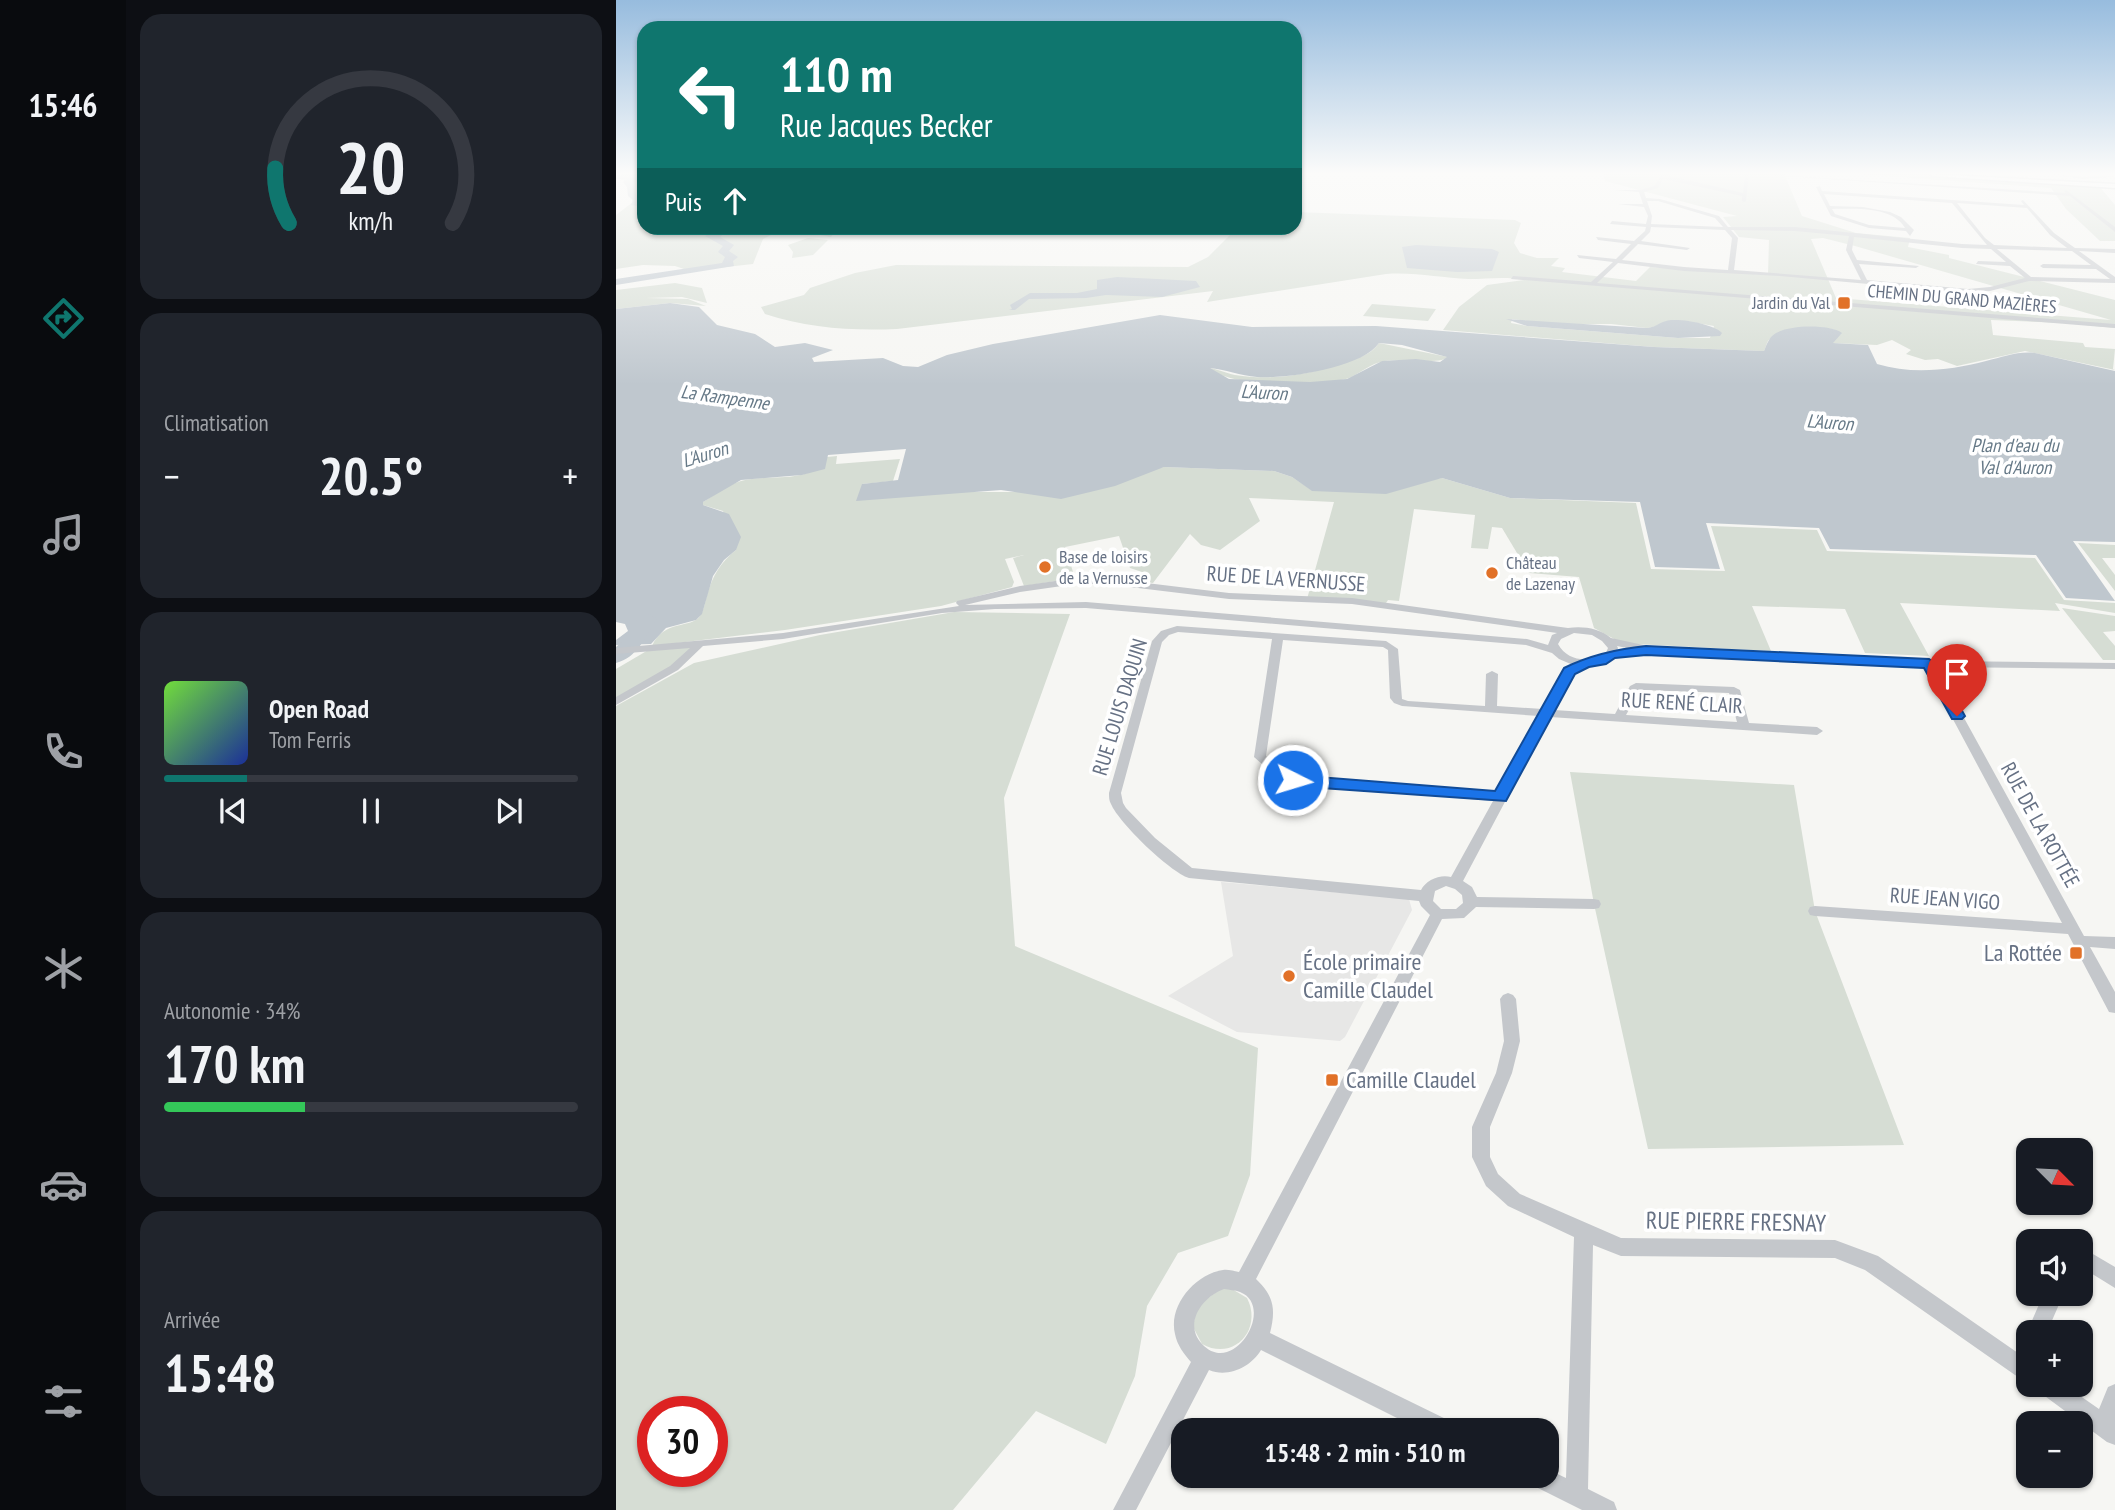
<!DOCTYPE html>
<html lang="fr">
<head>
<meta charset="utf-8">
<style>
  :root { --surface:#171b24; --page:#20242c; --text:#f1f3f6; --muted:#9ea1a6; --line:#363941; --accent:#0f766e }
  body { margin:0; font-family:"PT Sans Narrow",sans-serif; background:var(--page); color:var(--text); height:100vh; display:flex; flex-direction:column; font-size:26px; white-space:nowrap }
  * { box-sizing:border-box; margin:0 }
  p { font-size:23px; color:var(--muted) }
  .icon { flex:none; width:38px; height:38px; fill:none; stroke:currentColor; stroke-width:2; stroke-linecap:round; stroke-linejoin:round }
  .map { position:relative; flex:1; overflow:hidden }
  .panel { display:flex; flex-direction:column; gap:14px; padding:14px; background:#0d0f14; width:490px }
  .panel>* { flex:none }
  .top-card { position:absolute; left:21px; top:21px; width:665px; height:214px; border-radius:21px; box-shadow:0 2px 5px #0004; background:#0f766e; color:#fff; overflow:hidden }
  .needle { width:46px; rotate:114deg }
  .fabs { position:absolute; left:1400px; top:1138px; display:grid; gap:14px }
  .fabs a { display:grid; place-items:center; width:77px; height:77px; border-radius:14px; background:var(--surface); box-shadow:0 2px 5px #0004; font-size:35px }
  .speed { position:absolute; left:21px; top:1396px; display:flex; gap:14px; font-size:35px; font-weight:700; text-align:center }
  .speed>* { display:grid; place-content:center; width:91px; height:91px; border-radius:50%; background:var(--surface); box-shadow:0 2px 5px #0004; line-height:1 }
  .speed .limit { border:10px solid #d22; background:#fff; color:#111 }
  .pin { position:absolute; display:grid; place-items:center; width:60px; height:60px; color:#fff; margin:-72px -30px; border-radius:50% 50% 50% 0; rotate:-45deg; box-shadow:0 0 7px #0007 }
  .pin .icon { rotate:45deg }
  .me { position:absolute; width:77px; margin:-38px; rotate:95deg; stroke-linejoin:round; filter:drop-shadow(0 0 5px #0008) }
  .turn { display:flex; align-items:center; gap:24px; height:147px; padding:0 28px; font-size:32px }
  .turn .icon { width:91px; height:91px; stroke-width:2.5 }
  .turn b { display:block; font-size:49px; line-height:60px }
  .then { display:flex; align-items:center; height:66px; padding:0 28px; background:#0003; gap:14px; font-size:26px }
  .big { font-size:52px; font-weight:600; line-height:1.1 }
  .panel .card { flex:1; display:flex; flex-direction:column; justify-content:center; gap:10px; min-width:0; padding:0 24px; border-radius:21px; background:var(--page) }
  .panel .dial { align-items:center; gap:0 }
  .dial svg { height:182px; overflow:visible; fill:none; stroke:var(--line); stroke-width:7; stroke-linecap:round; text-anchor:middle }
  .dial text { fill:var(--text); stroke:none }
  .song { display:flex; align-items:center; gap:21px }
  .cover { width:84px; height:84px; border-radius:10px; background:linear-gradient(135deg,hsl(100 70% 55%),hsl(230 70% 35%)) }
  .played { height:7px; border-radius:4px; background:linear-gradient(90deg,var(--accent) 20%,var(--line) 20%) }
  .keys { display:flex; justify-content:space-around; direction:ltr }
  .heat { display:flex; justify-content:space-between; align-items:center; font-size:38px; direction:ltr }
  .charge { height:10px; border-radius:5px; background:linear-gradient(90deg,#34c759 34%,var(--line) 0) }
  .trip { position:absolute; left:555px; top:1418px; width:388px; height:70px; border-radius:21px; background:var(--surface); box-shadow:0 2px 5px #0004; font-weight:600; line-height:70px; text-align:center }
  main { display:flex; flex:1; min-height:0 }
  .tabs { display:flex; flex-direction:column; width:126px; justify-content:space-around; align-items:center; background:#090b0e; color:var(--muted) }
  .tabs .icon { width:49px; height:49px }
  .tabs .current { color:var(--accent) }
  .tabs b { font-size:32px; color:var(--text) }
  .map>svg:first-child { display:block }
</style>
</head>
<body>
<main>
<nav class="tabs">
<b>15:46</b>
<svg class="icon current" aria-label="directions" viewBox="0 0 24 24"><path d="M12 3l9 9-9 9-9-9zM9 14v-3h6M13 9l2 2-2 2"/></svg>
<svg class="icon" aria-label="music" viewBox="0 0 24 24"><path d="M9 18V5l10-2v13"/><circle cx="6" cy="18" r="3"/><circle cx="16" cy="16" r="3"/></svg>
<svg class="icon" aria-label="phone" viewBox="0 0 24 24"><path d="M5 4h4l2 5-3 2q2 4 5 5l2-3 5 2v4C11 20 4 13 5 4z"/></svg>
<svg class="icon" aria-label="climate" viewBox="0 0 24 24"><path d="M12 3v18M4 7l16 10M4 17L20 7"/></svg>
<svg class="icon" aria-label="car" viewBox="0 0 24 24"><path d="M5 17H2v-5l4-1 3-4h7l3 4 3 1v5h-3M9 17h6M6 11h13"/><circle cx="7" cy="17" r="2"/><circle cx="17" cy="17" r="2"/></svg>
<svg class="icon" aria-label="filters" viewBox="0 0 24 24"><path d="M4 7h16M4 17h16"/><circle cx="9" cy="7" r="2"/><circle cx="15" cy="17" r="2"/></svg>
</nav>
<section class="panel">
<div class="card dial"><svg viewBox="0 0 100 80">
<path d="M14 69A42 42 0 1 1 86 69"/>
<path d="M14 69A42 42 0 0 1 8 45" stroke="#0f766e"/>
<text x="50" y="56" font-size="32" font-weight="700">20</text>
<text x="50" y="72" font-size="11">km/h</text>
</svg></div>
<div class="card"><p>Climatisation</p>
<div class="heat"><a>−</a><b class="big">20.5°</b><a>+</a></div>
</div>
<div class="card">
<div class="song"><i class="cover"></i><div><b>Open Road</b><p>Tom Ferris</p></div></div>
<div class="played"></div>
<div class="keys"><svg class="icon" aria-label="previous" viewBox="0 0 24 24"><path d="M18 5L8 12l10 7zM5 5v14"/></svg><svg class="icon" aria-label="pause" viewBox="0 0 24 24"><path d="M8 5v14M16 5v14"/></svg><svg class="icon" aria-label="next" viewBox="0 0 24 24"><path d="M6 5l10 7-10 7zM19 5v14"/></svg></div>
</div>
<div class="card"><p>Autonomie · 34%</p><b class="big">170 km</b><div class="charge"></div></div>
<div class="card"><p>Arrivée</p><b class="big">15:48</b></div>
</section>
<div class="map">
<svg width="1499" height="1510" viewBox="0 0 1499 1510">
  <rect width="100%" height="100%" fill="#f6f6f3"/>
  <path fill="#e7e7e6" d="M605,882l188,17 3,11 -67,127 -5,4 -103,-9 -69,-36 65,-40z"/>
  <g fill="#d6ddd4" fill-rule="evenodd">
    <path d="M28,174v54l193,1 -6,8 -31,-6 -27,3 -10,5 -10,25 -63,7 -15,-5 -32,-1 -27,4v-54l17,-13 -9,-22 -8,-2v-3z"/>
    <path d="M987,174h184l-2,2 17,40 54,17 54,5 -2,9 41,8v3l166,42v28l-50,-5 -74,-3 2,15 90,8 2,4 30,2 -2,20 2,1 -90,-19 -68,15 -19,-7 -13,1 -19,-6 5,-4 -19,-10 -15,5 -44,-2 -2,-2 10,-7c-12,-12 -62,-8 -73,7 -2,3 -2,7 -4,10l-110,-4 -211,-17 16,-23 28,-22 37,-5c-19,-4 -36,-1 -55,-1 -28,-1 -54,-7 -83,-5l-179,28 6,-11 -316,38c-46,2 -89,-1 -132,-15l-4,-7 43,-12 6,-7 45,-15 41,-8 292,2 20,-10 29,-29h58v-16l220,8 6,3 -7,20 6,10 17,5h22l-8,8 14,2 -3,4 74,9 14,-14 118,8 1,-35 -30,-3 -16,-20 14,-1 -132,-35zM1207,238l32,8 256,74 -275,-22 -25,-59zM896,319l38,5h61l36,4 38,-7 29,5 -4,12h-32l-151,-12 -16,-3z"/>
    <path d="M1241,174h76l166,12 16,19v36h-15l-34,-32 -15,-21z"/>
    <path d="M192,238l20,2 -15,15 -21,3 1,-6 -5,-7z"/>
    <path d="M59,283l27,5 5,15 -25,-6 -36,1 42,1 18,7 -36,-3 -54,6v-19z"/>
    <path d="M756,304l64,5 -8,12 -65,-5z"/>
    <path d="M763,343l69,14c-9,8 -48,2 -63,4 -15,2 -26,14 -39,18 -30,7 -115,9 -137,-11 9,1 17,5 26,7 37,6 72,0 107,-12 15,-5 28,-7 37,-20z"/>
    <path d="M221,456l-1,8 64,-5 -7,22 -31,3 103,8h57l142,-25 110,4 18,6 21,14 129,-13 68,20 126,5 15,66 74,2 -14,-45 106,4 10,21 208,7 29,42 51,3v10l-60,-10 5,8 -160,-8 29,53 -64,-3 -20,-44 -93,-3 19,45 -136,-7 -19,-4 -22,-12 -15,-51 -50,-4 -27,-45 -10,-1 -4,22 -17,-1 4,-33 -61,-6 -15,92 -11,-1 -4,6 -77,-7 27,-97 -85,-4 11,23 -40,29 -19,-5 -11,-11 -37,49 -15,-2 4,-9 -12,-4 -11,-32 -54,11 10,31 -51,8 -11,-28 11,-3 -19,4 9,23 -2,5 -71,19 -156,24 -133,16c12,-27 39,-17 48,-30 4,-6 5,-14 7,-21 6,-20 13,-32 29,-45l-13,-39 -20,-6v-3c12,-7 24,-17 38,-21 26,-8 70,5 86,-24z"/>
    <path d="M1462,543l37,2v13h-13l13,17v16z"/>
    <path d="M1446,608l53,8v15l-12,1 12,14v14h-12z"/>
    <path d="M338,612l116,2 -66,184 11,148 243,102 -8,127 -22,61 -50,17 -31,53 -12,70 -29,68 -70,-33 -83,99h-337v-804l78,-43 126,-28zM37,1412h59v60h-59z"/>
    <path d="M83,645l-25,23 -58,34v-33l34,-20z"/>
    <path d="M954,772l224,13 21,126 89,234 -256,4 -54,-245z"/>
    <path d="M606,1288l10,1 15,9c16,31 -13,64 -45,46l-9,-17 4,-21z"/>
  </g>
  <g fill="#bfc7ce" fill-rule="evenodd">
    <path d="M800,245l76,4 7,3 -7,19 -35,1 -50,-4 -5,-21z"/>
    <path d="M501,277l79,4 4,6 -38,10 -56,-2 -20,3 -57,1 -14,11h-6l3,-1 -2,-4 20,-12h47l20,-4v-9z"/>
    <path d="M54,303l29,4 18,18 38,9 20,13 30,-4 28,7 -21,8 2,4 69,-4 20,8 15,1 29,-12 46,-11 167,-29 92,12 124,-1 278,21 110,4c3,-7 5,-14 12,-18 14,-8 53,-9 66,0l-9,10 35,2 9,19c36,11 74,6 109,-3 17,-4 32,-10 49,-8l80,18v171l-42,-1 42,60 -49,-3 -30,-43 -206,-6 -11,-21 -113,-5 14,46 -65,-2 -15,-65 -130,-4 -68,-20 -56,16 -74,-3 -20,-14 -18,-6 -110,-4 -49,19 -54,13 -60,-9 -145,11 6,-17 36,-4 8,-31 -78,6 -3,14 -23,6 -61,5 -38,22v3l26,9 12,23 -5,13 -12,10 -11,16 -11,38 -6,6 -30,8 -15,16 -35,1v-5l12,-9 -3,-7 -9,-2v-313zM763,343l23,2 45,12 -7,5 -24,-3 -34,2 -35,18 -37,3 -81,-3 -19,-11c14,1 31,8 47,9 29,2 105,-9 122,-34z"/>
    <path d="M890,319l141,9c8,-1 9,-3 16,-6 10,-6 52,2 59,11l-2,3 -42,2 -151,-12z"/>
  </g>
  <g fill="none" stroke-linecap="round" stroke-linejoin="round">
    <g fill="#bfc7ce" fill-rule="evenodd">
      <path d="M28,174v4l-11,5 3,12 7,4 1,8 -13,-2 2,-5 -5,-4 -1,-9 -4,-5 4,-3h-11v-4z"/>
      <path d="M105,228h10l-11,9 14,8 -5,6 9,6 -5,4 1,5 -118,19v-6l106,-16 3,-6 -7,-5 5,-6 -18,-10z"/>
      <path d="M31,613l10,6c-11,17 -20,39 -41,44v-16l7,-6 17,-26z"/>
    </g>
    <defs>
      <path id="major" d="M1314,174l185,10v4l-182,-12z"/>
    </defs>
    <use href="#major" stroke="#b7babf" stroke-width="3"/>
    <g fill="#c4c7cb" fill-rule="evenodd">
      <path d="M1046,174l81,19 2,-19h4l-3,27 -2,1 -2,-1v-5l-79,-17 -5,9 -14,4 2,6 14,1 59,17 9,11h67l167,17 25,1 -35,-42 -128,-9 6,12 33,1 27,5 11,5 13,13 -4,6 -4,-5 -37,-3 -38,-12 -15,-29 4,-1 2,5 202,14 -3,-4 2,-1 31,33 21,15 40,1v4l-36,-2 36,26v6l-86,-2 -39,10 -22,2 -188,-17 -96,-5 -66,-8 -21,20 518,41v4l-604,-49 2,-3 78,6 22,-20 -34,-4 -2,-3 39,4 15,-15 -33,-4 -2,-3 38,4 11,-10 1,-4 -36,-3 2,-3 34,3 2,-8 -4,-9 -26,-3h25l-4,-12 -25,-2h27l13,-4zM1031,201h11l57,17 8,9 -72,-3 1,-8zM1341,203l70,5 23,27 17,13 -73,-3 -9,-7zM1216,209c23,0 60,-3 73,19l-36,-3 -34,-11zM1035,227l74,3 7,8 -4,32 -44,-3 -62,-7 16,-16 49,6 3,-2 -49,-7 9,-9zM1115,230l64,1 54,5 -3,14 15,30 -127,-10 4,-32zM1238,237l108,11 29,1 15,13 -28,-1 -2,3 34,2 15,12 -35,9 -22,2 -101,-9 -8,-16 57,4 3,-2 -62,-6 -5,-10zM1381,249l75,2 19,14 -48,-1 -3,2 3,2 53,1 14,10 -79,-2z"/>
      <path d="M1142,174l308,19 -2,-2 2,-1 49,37v5l-45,-36z"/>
      <path d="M1435,174l32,3 26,-1 2,1 -28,2z"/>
      <path d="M460,578h29l124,15 123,5 216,30c15,-2 31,0 43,10l51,11 281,12 172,2v6l-179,-2 148,269 31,1v12l-25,-2 25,45v21l-6,-1 -41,-78 -253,-18 -5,-1 -2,-4 2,-4 5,-1 247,17 -137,-256 -263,-12 -45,-9 1,2 -3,9c-9,6 -17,7 -27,9 -19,6 -26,28 -34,44l61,4 15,-28 6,-3 98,4 6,3 9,33 68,4 6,4 -6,4 -267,-18 -87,164 9,6 5,10 117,2 5,1 2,4 -2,4 -5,1 -118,-2 -12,11 -22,1 -186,360c18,17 20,30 14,54l182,89 3,8h-34l-160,-80c-10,17 -33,28 -52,20l-73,140h-23l78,-148c-7,-8 -14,-17 -16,-28 -7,-28 20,-60 48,-64 4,-1 11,1 16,2l191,-357 -9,-9 -2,-5 -230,-23c-19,-6 -70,-55 -78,-74 -2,-3 -2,-7 -2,-11l43,-152 9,-10 16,-5 209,15 12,8 4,50 6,2 77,5 1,-32 6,-3 6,3 -1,32 46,3 20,-38 10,-6 -14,-6 -7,-6 -26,-8 -440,-37 -91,1 -53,4 -159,26 -80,7 -25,24 -62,35v-8l54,-31 20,-18 -74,6v-6l167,-15 176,-27 -3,-3 1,-2 63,-15zM460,584h29l124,15 123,5 205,29 -5,2 -4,10 -21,-6 -441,-37 -121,3 55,-13zM562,632l94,7 -18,118 26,23 13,4 200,17 -42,76c-11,-3 -25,3 -30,13l-229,-22 -37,-30 -29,-30 -3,-5 -2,-10 41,-151 7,-7zM958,633l18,2 10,6 6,7 -2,5c-16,10 -38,9 -48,-9l3,-5zM667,640l100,7 5,3 2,48 4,5 8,3 137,10 -42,76 -203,-16 -6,-2 -22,-18zM1024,690l89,3 8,29 -111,-7zM830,886l9,3 7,6 1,8 -7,6h-15l-8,-8 2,-10zM608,1289c5,1 11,1 16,3 36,14 -6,86 -38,52 -19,-20 0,-47 22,-55z"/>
      <path d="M892,993l5,2 3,4 4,42 -8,32 -22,54v30l8,17 22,20 101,44 214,2 43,16 140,97 3,-7 7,-3v39l-13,-7 -150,-105 -30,-12 -214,-2 -28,-11 -5,244 26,13 3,8h-35l-54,-27 -3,-8h22v-6l19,9 8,-241 -66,-31 -22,-20 -14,-29v-30l24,-54 8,-32 -4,-42 3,-4z"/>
      <path d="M1465,1247l34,20v21l-34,-21z"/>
      <path d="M1428,1293h20l-17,39h-19v3l-1,-3z"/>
      <path d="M1419,1384h28l36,25 9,-22 7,-3v61l-8,-3 -69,-51z"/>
    </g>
    <use href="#major" fill="#fff" fill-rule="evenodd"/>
  </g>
  <linearGradient id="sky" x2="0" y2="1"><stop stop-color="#97bcde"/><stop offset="0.45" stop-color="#fbfbfa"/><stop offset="1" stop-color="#fbfbfa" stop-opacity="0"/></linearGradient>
  <rect width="1499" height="385" fill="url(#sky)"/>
  <path fill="#1a73e8" stroke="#114b97" stroke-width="2" d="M1030,646l283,13 7,5 29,52 -3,3h-10l-28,-51 -278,-13 -31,3 -9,6 -17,3 -14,7 -69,127 -213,-15 -8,-6 8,-5 202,16 69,-123c26,-13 53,-19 82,-22z"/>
  <g fill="#e17128" stroke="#fff" stroke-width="2.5">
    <rect x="1221" y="296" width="14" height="14" rx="3.5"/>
    <circle cx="429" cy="567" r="7"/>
    <circle cx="876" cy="573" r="7"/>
    <rect x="1453" y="946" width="14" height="14" rx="3.5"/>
    <circle cx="673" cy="976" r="7"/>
    <rect x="709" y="1073" width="14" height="14" rx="3.5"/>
  </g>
  <g text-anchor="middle" stroke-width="7" stroke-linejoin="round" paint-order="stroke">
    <g font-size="18" fill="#667184" stroke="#fff">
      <text transform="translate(1346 299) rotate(5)" y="6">CHEMIN DU GRAND MAZIÈRES</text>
    </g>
    <g font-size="18" fill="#667184" stroke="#fff" text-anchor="start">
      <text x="1214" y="309" text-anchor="end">Jardin du Val</text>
      <text x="443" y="563">Base de loisirs<tspan x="443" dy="21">de la Vernusse</tspan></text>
      <text x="890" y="569">Château<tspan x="890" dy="21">de Lazenay</tspan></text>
    </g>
    <g font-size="19" font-style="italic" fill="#667987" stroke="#fff">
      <text transform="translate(648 392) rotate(3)" y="7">L'Auron</text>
      <text transform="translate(109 397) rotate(8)" y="7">La Rampenne</text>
      <text transform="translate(1214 422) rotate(4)" y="7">L'Auron</text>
      <text x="1399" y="452">Plan d'eau du<tspan x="1399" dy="22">Val d'Auron</tspan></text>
      <text transform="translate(89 454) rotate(-17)" y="7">L'Auron</text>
    </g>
    <g font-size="21" fill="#667184" stroke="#fff">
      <text transform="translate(670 579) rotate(4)" y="7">RUE DE LA VERNUSSE</text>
      <text transform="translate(1066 703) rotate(3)" y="7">RUE RENÉ CLAIR</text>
      <text transform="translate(504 707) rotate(-73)" y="7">RUE LOUIS DAQUIN</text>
      <text transform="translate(1424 825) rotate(61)" y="7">RUE DE LA ROTTÉE</text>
      <text transform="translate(1329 899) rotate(4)" y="7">RUE JEAN VIGO</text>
    </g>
    <g font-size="24" fill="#667184" stroke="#fff" text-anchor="start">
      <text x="1446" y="961" text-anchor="end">La Rottée</text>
      <text x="687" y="970">École primaire<tspan x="687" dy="28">Camille Claudel</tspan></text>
      <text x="730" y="1088">Camille Claudel</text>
    </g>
    <g font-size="24" fill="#667184" stroke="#fff">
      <text transform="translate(1120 1222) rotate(1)" y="8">RUE PIERRE FRESNAY</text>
    </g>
  </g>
</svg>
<div class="fabs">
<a><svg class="needle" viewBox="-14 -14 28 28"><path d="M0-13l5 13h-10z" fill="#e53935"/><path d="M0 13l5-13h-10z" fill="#9ea1a6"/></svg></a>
<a><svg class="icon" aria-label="sound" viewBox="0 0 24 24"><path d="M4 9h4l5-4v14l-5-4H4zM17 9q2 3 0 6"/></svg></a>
<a>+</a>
<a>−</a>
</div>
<div class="speed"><div class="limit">30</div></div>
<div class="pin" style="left:1341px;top:716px;background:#d93025"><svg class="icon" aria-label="arrive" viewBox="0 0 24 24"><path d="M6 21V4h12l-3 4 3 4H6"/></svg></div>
<svg class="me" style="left:677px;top:780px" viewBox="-20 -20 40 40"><circle r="17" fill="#1a73e8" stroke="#fff" stroke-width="3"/><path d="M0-11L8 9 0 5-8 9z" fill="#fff"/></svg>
<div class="trip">15:48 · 2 min · 510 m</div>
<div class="top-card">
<div class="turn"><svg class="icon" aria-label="left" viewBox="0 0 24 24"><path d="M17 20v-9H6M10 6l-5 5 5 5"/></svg><div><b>110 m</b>Rue Jacques Becker</div></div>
<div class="then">Puis<svg class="icon" aria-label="ahead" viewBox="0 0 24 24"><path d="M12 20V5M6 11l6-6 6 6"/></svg></div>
</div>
</div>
</main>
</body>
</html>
